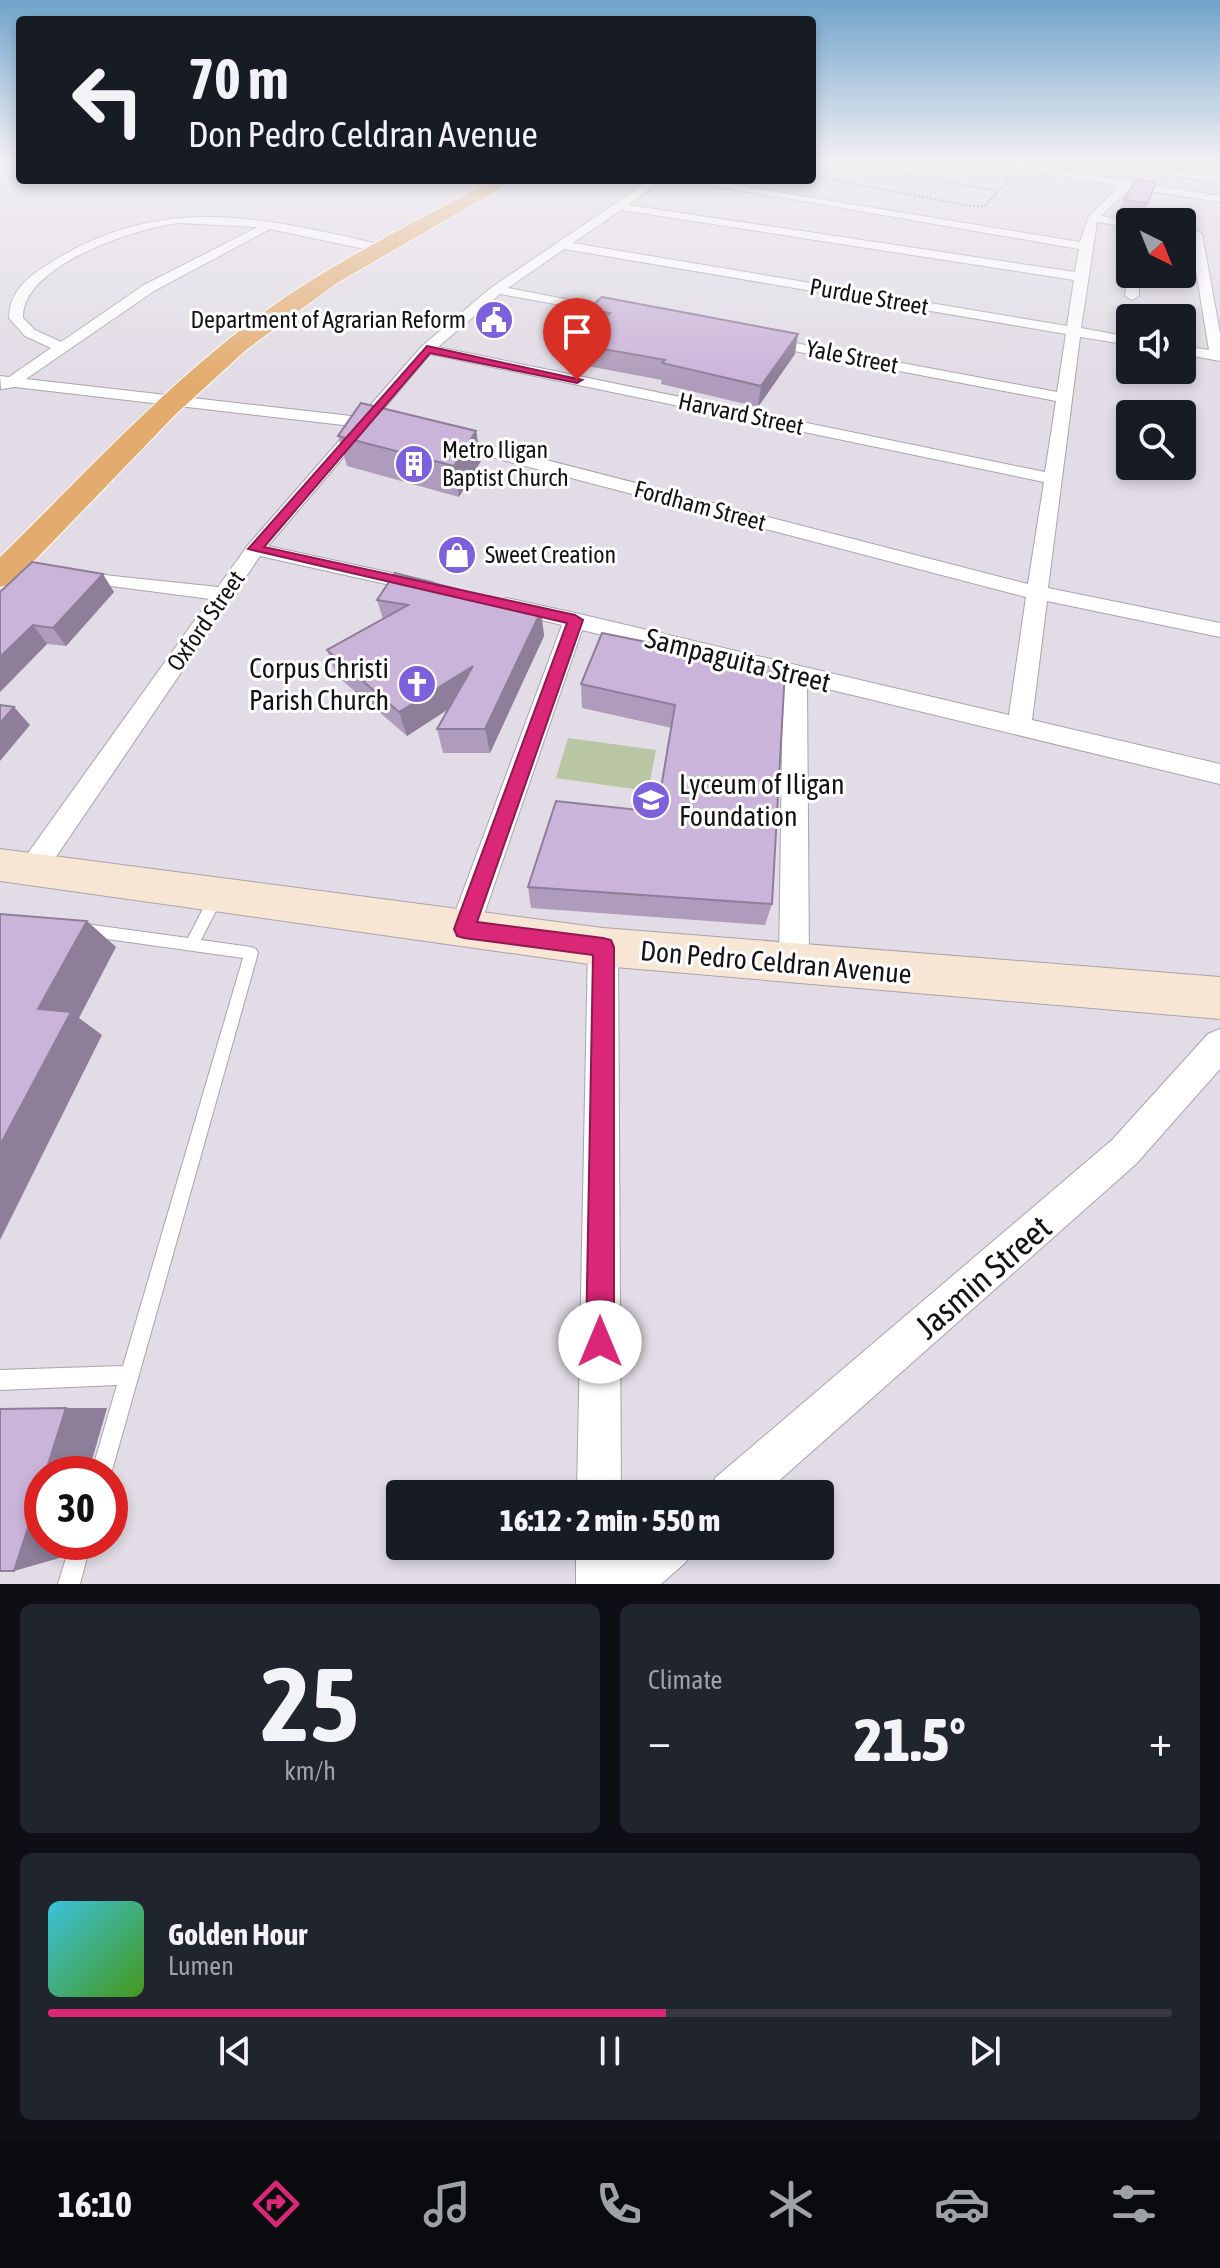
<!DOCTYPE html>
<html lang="en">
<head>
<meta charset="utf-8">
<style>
  :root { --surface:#171b24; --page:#20242c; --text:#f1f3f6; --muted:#9ea1a6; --line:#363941; --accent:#db2777 }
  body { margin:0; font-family:"Asap Condensed",sans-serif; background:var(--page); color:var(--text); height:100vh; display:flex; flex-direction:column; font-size:30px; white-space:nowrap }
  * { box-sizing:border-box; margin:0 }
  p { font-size:26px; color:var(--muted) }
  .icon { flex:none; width:44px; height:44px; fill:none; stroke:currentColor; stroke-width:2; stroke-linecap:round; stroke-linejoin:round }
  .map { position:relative; height:1584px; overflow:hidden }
  .sheet { display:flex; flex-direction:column; gap:20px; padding:20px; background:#0d0f14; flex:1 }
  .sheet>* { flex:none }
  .banner { position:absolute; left:16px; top:16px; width:800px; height:168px; border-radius:8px; box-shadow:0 4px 12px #0003; background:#171b24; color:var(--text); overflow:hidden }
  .needle { width:52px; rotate:137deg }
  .fabs { position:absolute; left:1116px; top:208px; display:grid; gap:16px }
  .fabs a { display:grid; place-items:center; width:80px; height:80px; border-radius:8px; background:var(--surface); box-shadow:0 4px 12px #0003; font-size:40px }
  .speed { position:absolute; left:24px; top:1456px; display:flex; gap:16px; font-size:40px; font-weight:700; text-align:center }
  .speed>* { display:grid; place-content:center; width:104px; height:104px; border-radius:50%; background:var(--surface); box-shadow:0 4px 12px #0003; line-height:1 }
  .speed .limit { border:12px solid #d22; background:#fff; color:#111 }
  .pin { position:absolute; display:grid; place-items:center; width:68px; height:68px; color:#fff; margin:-82px -34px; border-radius:50% 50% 50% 0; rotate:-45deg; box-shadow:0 0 8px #0007 }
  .pin .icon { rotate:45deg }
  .me { position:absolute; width:88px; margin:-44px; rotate:0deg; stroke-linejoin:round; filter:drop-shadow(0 0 6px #0008) }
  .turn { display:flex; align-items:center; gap:28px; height:168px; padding:0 40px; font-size:36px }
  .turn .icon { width:104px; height:104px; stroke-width:2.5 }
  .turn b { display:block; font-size:56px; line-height:68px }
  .big { font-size:60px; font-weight:800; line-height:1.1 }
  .sheet .card { flex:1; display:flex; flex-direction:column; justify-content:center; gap:12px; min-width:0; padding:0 28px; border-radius:12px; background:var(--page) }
  .sheet .dial { align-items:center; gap:0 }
  .dial b { font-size:104px; line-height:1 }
  .song { display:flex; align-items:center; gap:24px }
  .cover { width:96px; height:96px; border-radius:12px; background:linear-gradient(135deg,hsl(190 70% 55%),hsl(100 70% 35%)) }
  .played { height:8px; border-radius:4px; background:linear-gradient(90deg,var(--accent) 55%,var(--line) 55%) }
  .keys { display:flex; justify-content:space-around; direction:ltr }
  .heat { display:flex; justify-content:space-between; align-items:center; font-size:44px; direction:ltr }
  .sheet .tiles { flex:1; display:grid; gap:20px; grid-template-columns:1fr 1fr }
  .card:last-child { grid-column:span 2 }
  .trip { position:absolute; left:386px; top:1480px; width:448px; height:80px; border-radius:8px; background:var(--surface); box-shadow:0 4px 12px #0003; font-weight:800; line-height:80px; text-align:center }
  .menu { display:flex; height:128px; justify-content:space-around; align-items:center; background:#090b0e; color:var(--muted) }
  .menu .icon { width:56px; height:56px }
  .menu .on { color:var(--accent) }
  .menu b { font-size:36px; color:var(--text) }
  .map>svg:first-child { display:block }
</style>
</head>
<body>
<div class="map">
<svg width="1220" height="1584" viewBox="0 0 1220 1584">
  <rect width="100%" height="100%" fill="#e1dce5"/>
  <path fill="#b9c5a3" d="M568,738l88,12 -8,41 -92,-13z"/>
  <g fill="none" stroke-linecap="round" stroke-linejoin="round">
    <defs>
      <g id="lane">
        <path d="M1086,158h5l-15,19h-4z"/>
        <path d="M216,891l5,2 2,4 -22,43 50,7 5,2 2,4 -147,521 -1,3v-3h-19l26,-89 -117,5v-20l123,-4 120,-408 -157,-22 -5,-2 -2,-4 2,-4 5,-2 102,14 23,-45z"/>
        <path d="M71,1542h20l-11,42h-22z"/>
      </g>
      <g id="street">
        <path d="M961,158h26l233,38v6l-90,-14 -29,28 33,6h-4v5l-33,-5 -16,106 49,9v8l-50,-8 -32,251 172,35v14l-173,-36 -15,119 188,44v20l-413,-100 2,279 -4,10 -11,4 -11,-4 -4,-10 4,-284 -201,-49 -103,299 -5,9 -10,4 -10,-4 -5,-9 113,-304 -62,-15 -4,-5 4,-5 7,-2 68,15 434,102 17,-118 -585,-153v-8h12l575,148 16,-102 -614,-128 -55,65 16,3v8l-23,-2 -100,118 165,36 3,5 -3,5 -7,1 -166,-37 -217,320 -10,4 -10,-4 -4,-8 4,-8 187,-261 -137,-18 -7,-2 -3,-4 3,-4 152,16 30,-42 104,-119 -337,-39 -14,2 -1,-13 9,1 42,-29 -26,-12 -16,-18c0,-27 20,-42 41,-55 114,-72 215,-45 337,-17l2,3 -6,4 -113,-24 -116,62 -128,88 334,38 62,-71 70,-59 158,-107h12l-34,25 447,67 4,-23 -398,-69h24l375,62 9,-26 31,-30zM621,210l453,70 -7,46 -494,-83zM179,223l79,4 -114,58 -83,57 -26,-12 -12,-12c-2,-52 112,-90 156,-95zM564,249l502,85 -9,58 -294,-55 -7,4 7,4 293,56 -11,71 -607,-125 62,-53 127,23 2,-3 -7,-4 -114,-22z"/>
        <path d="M1164,169l56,7v6l-60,-8z"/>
        <path d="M1196,231l6,3 18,99v28l-38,-7v-8l27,4 -19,-116z"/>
        <path d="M1128,271l10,3 1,22 -7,4 -7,-4z"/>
        <path d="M603,933l11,4 4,10 3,547h-44l11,-547 4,-10z"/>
        <path d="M1220,1029v40l-84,95 -372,330h-55l6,-16 397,-338 96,-106z"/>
        <path d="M576,1546h46v11l13,-11h58l-7,16 -25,22h-85z"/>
      </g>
      <path id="secondary" d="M0,849l603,79 617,49v42l-617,-53 -603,-85z"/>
      <path id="highway" d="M493,180h22l-178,103 -91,67 -70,64 -164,170 -12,3v-30c87,-85 169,-176 267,-247 71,-51 150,-89 226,-130z"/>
    </defs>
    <use href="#lane" stroke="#a9a4ac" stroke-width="2"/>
    <use href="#street" stroke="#a9a4ac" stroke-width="2"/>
    <use href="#secondary" stroke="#a9a4ac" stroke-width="2"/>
    <use href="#highway" stroke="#fff" stroke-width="2"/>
    <g stroke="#858288" stroke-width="2" stroke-dasharray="2 2" stroke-linecap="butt">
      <path d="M887,158l67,9"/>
      <path d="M817,160l183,31"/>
      <path d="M818,162l19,18"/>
      <path d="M812,176l165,31 9,-2 23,-25 -2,-3"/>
    </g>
    <use href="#lane" fill="#fff" fill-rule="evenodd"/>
    <use href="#street" fill="#fff" fill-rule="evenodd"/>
    <use href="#secondary" fill="#f7e6d4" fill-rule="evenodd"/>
    <use href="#highway" fill="#e3ac6e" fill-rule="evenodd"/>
  </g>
  <g fill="#af9bbb">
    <path d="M1156,182l-13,34 -25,-4 6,-12z"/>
    <path d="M588,309l207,45 -37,53 -97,-23 1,-4 -86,-16 -1,-20 17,-15 -4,-1z"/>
    <path d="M476,431l5,30 -22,36 -112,-31 -9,-30z"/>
    <path d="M0,592h114l-48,54 -19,-2 -47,48z"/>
    <path d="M377,600l164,11 3,25 -54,117h-47l-6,-24 11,-20 -41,27 -71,-61 -9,-25 56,-31z"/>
    <path d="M785,670l-13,234 -7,21 -234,-17 -3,-21 129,-75 15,-84 -90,-20 -1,-24z"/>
  </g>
  <g fill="#8e7e99">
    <path d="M798,334l-3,20 -37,53 3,-21z"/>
    <path d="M476,431l5,30 -22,36 -5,-31z"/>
    <path d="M103,574l11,18 -48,54 -13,-18z"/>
    <path d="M541,611l3,25 -54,117 -5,-24z"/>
    <path d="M33,625l14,19 -47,48v-35z"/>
    <path d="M473,666l5,24 -71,46 -8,-24z"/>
    <path d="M14,707l16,18 -30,36v-38z"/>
    <path d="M87,921l29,26 -37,71 23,17 -102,205v-95l38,-136z"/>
    <path d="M66,1408h41l-19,66h-43z"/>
    <path d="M42,1484v58h26l-5,15 -49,14z"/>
  </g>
  <g fill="#cbb4da" stroke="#8e7e99" stroke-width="2">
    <path d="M1136,180l20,2 -8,21 -24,-3z"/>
    <path d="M602,297l196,37 -37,52 -99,-23 3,-3 -90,-16 35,-31 -22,-4z"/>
    <path d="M361,403l115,28 -22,35 -116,-30z"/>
    <path d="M32,562l71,12 -50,54 -20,-3 -33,32v-65z"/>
    <path d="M395,573l146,38 -56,118h-48l36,-63 -74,46 -72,-62 81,-45 -31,-5z"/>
    <path d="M602,633l183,37 -13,234 -244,-17 28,-86 101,11 18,-107 -94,-21z"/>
    <path d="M0,705l14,2 -14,16z"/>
    <path d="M0,914l87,7 -49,88 33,3 -71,133z"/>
    <path d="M66,1408l-21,66h-3v10l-28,87h-14v-162z"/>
  </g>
  <linearGradient id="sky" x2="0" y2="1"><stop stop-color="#70a4cb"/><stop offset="0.42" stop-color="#f2eff3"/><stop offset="1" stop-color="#f2eff3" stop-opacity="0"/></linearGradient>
  <rect width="1220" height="380" fill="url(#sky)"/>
  <path fill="#db2777" stroke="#8e194d" stroke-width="2" d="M427,346l155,34 -5,3 -147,-30 -166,194 311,68 8,5 -106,302 126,16 8,2 3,7v395l-4,10 -10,4 -10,-4 -4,-10 7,-387 -129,-17 -7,-2 -3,-7 113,-306 -319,-74z"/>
  <defs>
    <symbol id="civic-disc" viewBox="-11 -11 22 22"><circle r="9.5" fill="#7d60db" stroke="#fff"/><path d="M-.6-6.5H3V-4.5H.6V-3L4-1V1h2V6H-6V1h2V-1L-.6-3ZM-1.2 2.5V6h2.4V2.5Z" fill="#fff"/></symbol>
    <symbol id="building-disc" viewBox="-11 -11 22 22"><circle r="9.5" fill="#7d60db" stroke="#fff"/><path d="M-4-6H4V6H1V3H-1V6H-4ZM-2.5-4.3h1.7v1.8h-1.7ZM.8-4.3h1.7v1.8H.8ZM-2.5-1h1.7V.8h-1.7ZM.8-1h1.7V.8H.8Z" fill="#fff"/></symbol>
    <symbol id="shop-disc" viewBox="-11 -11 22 22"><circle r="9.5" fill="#7d60db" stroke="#fff"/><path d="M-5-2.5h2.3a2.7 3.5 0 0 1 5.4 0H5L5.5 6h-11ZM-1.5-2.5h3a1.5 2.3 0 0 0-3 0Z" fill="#fff"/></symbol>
    <symbol id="church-disc" viewBox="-11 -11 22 22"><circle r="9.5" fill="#7d60db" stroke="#fff"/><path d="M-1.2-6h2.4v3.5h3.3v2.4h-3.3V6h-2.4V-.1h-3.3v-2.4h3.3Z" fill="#fff"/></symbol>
    <symbol id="university-disc" viewBox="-11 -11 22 22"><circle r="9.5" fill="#7d60db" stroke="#fff"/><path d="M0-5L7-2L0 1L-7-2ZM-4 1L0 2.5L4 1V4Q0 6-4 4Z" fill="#fff"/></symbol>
  </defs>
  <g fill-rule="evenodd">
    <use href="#civic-disc" x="472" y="298" width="44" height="44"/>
    <use href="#building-disc" x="392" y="442" width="44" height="44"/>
    <use href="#shop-disc" x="435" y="533" width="44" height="44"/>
    <use href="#church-disc" x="395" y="662" width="44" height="44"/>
    <use href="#university-disc" x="629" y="778" width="44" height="44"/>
  </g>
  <g text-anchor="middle" stroke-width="6" stroke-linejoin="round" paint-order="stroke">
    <g font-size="24" fill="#141215" stroke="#fff">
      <text transform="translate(869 297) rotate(10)" y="8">Purdue Street</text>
      <text transform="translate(852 357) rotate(11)" y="8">Yale Street</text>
      <text transform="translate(741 414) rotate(12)" y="8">Harvard Street</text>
      <text transform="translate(700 506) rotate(15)" y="8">Fordham Street</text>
      <text transform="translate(206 621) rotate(-55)" y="8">Oxford Street</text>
    </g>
    <g font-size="24" fill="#141215" stroke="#fff" text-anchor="start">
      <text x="466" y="328" text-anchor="end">Department of Agrarian Reform</text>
      <text x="442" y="458">Metro Iligan<tspan x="442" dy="28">Baptist Church</tspan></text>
      <text x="485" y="563">Sweet Creation</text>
    </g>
    <g font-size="28" fill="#141215" stroke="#fff">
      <text transform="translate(738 660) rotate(14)" y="10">Sampaguita Street</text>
      <text transform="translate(776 962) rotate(5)" y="10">Don Pedro Celdran Avenue</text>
    </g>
    <g font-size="28" fill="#141215" stroke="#fff" text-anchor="end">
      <text x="389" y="678">Corpus Christi<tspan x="389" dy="32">Parish Church</tspan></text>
      <text x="679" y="794" text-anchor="start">Lyceum of Iligan<tspan x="679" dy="32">Foundation</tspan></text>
    </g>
    <g font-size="34" fill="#141215" stroke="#fff">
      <text transform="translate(983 1277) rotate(-41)" y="12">Jasmin Street</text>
    </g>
  </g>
</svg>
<div class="fabs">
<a><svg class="needle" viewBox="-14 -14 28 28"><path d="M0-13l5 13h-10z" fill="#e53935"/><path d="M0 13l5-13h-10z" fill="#9ea1a6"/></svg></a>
<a><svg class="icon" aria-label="sound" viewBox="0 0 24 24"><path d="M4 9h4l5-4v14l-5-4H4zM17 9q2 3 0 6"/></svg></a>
<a><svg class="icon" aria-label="search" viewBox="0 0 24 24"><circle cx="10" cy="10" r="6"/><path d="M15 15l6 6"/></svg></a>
</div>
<div class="speed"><div class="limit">30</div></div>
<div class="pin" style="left:577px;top:380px;background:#d93025"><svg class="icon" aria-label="arrive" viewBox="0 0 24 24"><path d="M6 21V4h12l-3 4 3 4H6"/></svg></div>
<svg class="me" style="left:600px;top:1342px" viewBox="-20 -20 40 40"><circle r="19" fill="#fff"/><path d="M0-13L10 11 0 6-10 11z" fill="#db2777"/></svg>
<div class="trip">16:12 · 2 min · 550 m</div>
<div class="banner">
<div class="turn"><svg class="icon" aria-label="left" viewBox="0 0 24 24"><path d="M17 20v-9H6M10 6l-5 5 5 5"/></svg><div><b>70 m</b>Don Pedro Celdran Avenue</div></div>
</div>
</div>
<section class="sheet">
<div class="tiles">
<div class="card dial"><b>25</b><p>km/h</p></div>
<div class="card"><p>Climate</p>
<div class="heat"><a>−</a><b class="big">21.5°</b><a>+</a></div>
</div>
<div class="card">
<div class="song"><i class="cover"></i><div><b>Golden Hour</b><p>Lumen</p></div></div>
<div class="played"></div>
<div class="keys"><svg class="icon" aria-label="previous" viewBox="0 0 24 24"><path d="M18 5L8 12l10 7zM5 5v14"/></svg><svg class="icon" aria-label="pause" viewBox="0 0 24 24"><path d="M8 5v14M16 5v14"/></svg><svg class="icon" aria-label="next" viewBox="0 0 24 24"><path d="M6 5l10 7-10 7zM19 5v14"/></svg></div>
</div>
</div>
</section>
<nav class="menu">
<b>16:10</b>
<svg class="icon on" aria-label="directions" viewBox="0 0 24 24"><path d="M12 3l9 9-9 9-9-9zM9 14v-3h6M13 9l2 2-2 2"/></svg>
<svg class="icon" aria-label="music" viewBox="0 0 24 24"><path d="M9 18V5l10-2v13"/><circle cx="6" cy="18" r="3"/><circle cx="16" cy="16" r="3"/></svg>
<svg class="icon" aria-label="phone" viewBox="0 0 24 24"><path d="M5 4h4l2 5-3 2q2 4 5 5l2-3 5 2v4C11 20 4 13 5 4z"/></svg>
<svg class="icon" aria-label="climate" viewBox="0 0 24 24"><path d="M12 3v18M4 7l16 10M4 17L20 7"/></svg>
<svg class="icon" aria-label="car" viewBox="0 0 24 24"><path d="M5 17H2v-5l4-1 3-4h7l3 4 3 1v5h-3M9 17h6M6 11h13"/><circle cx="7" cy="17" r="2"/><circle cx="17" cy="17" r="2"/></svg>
<svg class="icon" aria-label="filters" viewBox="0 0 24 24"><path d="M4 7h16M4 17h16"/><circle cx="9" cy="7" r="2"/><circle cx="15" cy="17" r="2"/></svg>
</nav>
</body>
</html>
